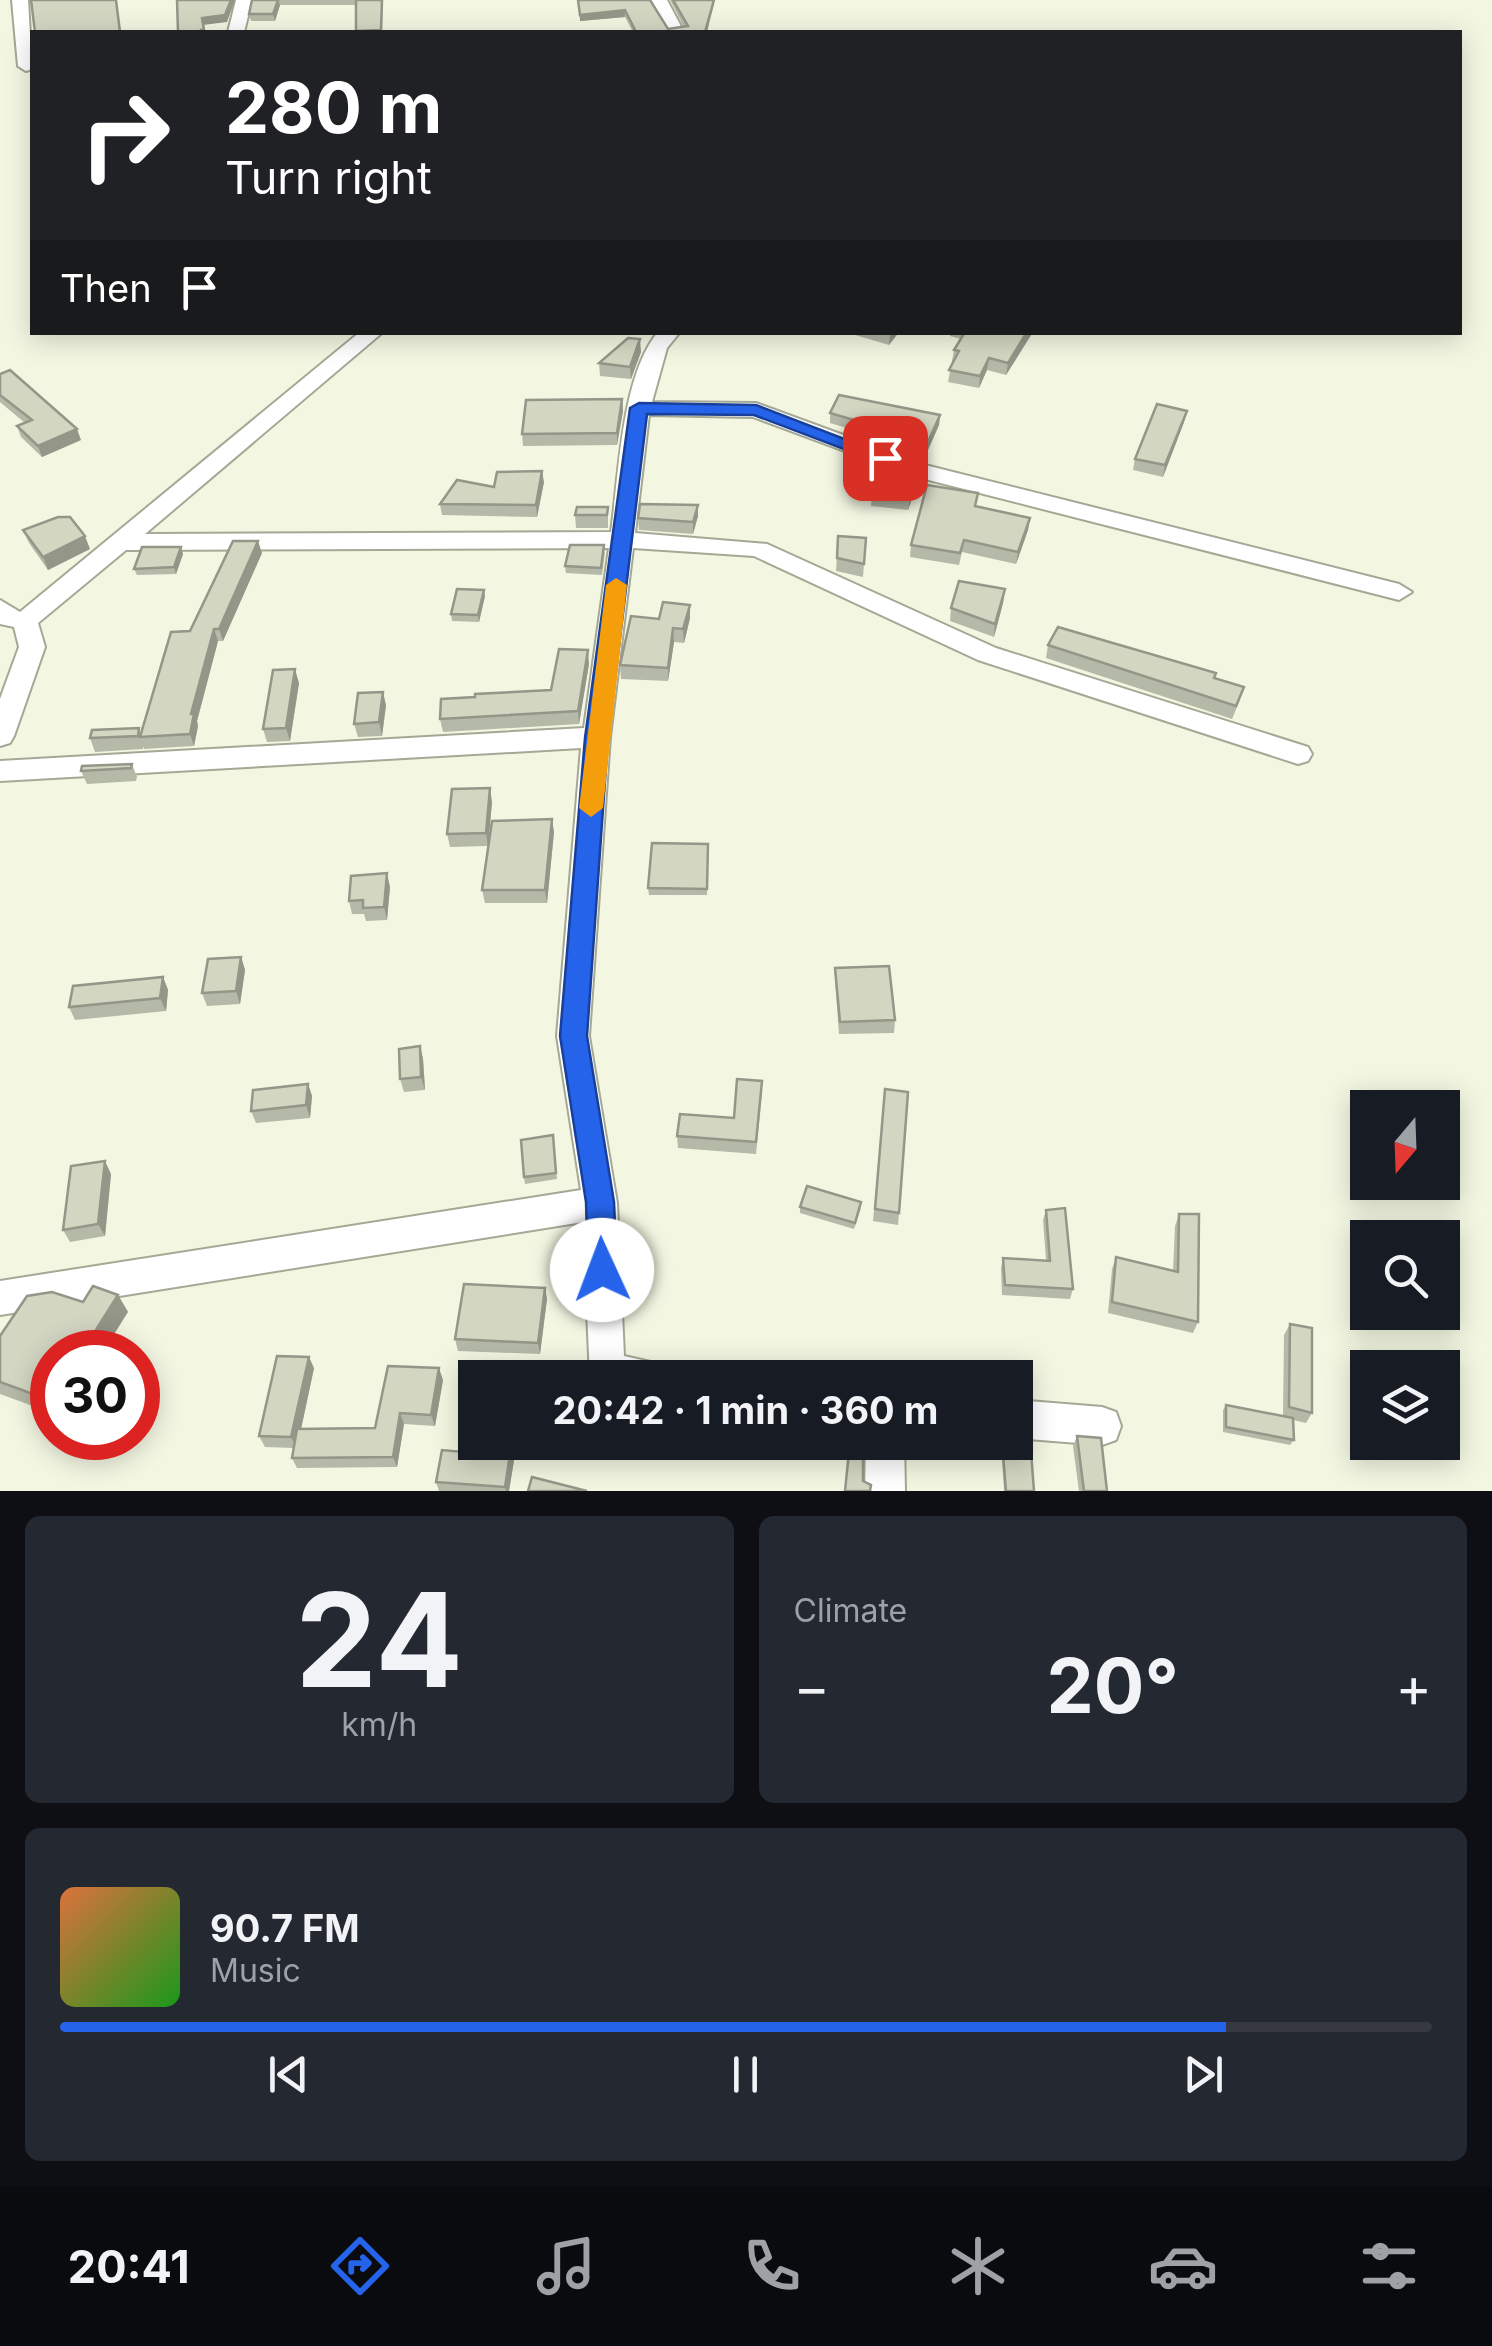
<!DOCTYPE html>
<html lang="en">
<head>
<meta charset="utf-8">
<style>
  :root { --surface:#171b24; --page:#242831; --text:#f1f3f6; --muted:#9ea1a6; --line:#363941; --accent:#2563eb }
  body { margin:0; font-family:Inter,sans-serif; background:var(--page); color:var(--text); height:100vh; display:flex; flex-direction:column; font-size:38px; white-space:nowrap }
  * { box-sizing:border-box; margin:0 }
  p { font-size:32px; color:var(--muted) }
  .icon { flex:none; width:55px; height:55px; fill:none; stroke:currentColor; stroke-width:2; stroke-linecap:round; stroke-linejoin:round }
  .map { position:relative; height:1491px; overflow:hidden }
  .details { display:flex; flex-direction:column; gap:25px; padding:25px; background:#0d0f14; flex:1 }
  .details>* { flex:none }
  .hud { position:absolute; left:30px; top:30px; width:1432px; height:305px; border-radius:0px; box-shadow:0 5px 25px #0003; background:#202124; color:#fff; overflow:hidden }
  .needle { width:65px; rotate:199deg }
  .tools { position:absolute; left:1350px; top:1090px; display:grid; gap:20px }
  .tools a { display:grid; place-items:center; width:110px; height:110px; border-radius:0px; background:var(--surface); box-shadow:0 5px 25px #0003; font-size:50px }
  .speed { position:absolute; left:30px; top:1330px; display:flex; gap:20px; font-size:50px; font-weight:700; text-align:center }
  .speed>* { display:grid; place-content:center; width:130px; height:130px; border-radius:50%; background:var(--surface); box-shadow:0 5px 25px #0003; line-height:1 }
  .speed .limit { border:15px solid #d22; background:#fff; color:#111 }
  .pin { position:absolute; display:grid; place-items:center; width:85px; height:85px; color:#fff; margin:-42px; border-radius:20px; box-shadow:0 5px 15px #0006 }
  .me { position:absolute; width:110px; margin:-55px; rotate:358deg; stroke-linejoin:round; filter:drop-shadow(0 0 8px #0008) }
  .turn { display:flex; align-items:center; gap:35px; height:210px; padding:0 30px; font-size:45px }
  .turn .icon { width:130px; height:130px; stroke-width:2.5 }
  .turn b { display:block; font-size:70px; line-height:85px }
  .then { display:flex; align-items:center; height:95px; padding:0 30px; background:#0003; gap:20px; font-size:38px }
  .big { font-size:75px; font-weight:700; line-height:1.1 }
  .details .widget { flex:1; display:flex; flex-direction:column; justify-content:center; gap:15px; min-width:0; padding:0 35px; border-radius:15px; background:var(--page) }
  .details .dial { align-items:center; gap:0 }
  .dial b { font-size:130px; line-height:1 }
  .song { display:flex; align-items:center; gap:30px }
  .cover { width:120px; height:120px; border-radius:15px; background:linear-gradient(135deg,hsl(20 70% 55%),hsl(120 70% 35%)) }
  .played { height:10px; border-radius:5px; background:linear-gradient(90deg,var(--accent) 85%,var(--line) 85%) }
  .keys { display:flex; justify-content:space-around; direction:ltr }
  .heat { display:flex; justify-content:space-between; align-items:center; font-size:55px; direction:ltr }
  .details .tiles { flex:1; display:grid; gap:25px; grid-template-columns:1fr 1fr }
  .widget:last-child { grid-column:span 2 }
  .trip { position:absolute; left:458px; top:1360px; width:575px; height:100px; border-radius:0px; background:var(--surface); box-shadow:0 5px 25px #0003; font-weight:700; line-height:100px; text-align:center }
  .tabs { display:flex; height:160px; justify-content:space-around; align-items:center; background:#090b0e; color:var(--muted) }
  .tabs .icon { width:70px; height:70px }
  .tabs .active { color:var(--accent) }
  .tabs b { font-size:45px; color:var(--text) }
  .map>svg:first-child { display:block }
</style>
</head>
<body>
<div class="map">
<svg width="1492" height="1491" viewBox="0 0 1492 1491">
  <rect width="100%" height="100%" fill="#f3f7e2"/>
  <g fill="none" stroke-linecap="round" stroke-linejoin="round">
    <defs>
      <g id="street">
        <path d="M12,0h16l4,69 -6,2 -8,-5z"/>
        <path d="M236,0h16l-8,32h-16z"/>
        <path d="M651,0h16l17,32h-16z"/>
        <path d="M360,332h23l-238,202 466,-2c8,-56 10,-156 47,-200h22l-13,16 -15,54 104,1 169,62 474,119 13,8 -13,8 -490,-125 -156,-58 -104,-2 -14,118 132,11 229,104 312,99 4,7 -4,7 -10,3 -320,-104 -224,-104 -121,-8 -23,189 -21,299 28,167 7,153 40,9 6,13h-80l-7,-156 -583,93v-34l581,-91 -24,-154 24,-288 -581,33v-20l584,-33 25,-180 -483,2 -88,73 7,24 -31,89 -4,7 -10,3v-47l19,-52 -5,-20 -14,-3v-24l20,12z"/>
        <path d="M1015,1400l87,7 14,5 5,14 -5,14 -14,5 -87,-7z"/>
        <path d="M866,1442h38l1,49h-40z"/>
      </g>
    </defs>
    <use href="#street" stroke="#a4a894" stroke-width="4"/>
    <use href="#street" fill="#fff" fill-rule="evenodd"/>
  </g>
  <g fill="#b5b9a7">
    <path d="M252,0h131l-1,32h-26v-27h-76l-5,16h-24l-2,-7z"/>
    <path d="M578,0h72l18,29 16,-2 -14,-27h44v4l-7,28h-74l-8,-15 -45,4z"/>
    <path d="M845,332h54l-10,13z"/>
    <path d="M950,332h83l-27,43 -19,-5 -8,18 -31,-6 6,-32 7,-11 -11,-3z"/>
    <path d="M641,352l-10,27 -31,-3 -1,-13z"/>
    <path d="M0,374l81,66 -39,17 -21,-20 -4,-11 8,-3 -25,-21z"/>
    <path d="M622,399l1,12 -6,34 -94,1 -1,-12z"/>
    <path d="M1187,411l-3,11 -21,55 -30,-7 2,-11z"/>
    <path d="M830,413l110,2 -1,10 -12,27 -97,-29z"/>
    <path d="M544,482l-7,35 -95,-2 -2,-11 54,-17z"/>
    <path d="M915,490l-7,20 -37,-4 1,-13z"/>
    <path d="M608,507v21h-32l-1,-13z"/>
    <path d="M976,507l54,11 -2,12 -12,34 -54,-12 -3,13 -49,-8 1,-12z"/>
    <path d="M698,516l-5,18 -54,-4 -1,-12z"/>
    <path d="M23,530l67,19 -42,21 -19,-27z"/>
    <path d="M838,536l28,2 -3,39 -27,-6z"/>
    <path d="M605,552l-3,23 -36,-2 -1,-7z"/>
    <path d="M262,553l-39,88h-5l-21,80 1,5 -4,20 -50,3 -1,-3v3l-48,3 -5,-14 51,-6 49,-101z"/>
    <path d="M183,554l-7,20 -39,1 -3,-6z"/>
    <path d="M1005,589l-2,14 -9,34 -44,-16 1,-13z"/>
    <path d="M485,596l-6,26 -27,-1 -1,-7z"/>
    <path d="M690,605v13l-6,25 -10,-1 -6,39 -47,-2 -1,-14 39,-46z"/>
    <path d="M1048,645l192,55 -8,19 -186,-61z"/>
    <path d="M589,664l-10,60 -136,8 -3,-13 111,-29z"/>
    <path d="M299,683l-9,58 -23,1 -4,-13z"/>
    <path d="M386,705l-4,31 -24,1 -4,-13z"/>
    <path d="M132,764l5,13 -1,4 -49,3 -6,-13z"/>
    <path d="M492,802l-4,44 -38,1 -3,-13z"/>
    <path d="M554,832l-7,71h-62l-3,-13z"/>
    <path d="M708,844l-1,51h-58l-1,-7z"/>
    <path d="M390,887l-3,33 -21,1 -2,-7h-12l-3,-13z"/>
    <path d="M241,957l4,13 -5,34 -33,2 -5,-13z"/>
    <path d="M835,968l60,52 -1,13 -55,1 -4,-54z"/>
    <path d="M163,977l5,13 -2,21 -91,9 -6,-13z"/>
    <path d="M420,1046l3,13 2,31 -21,2 -4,-13z"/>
    <path d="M308,1084l4,12 -2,22 -54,5 -5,-12z"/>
    <path d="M885,1089l14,124 -1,12 -25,-4z"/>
    <path d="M762,1093l-6,61 -78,-6 -1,-12 57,-18z"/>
    <path d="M553,1135l4,44 -32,5 -1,-7z"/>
    <path d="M111,1174l-6,62 -35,6 -7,-12z"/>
    <path d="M800,1207l61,1 -7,21 -54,-16z"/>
    <path d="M1046,1210l27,79 -3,10 -68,-4 -1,-27 2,-10 43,2 -3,-40z"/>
    <path d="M1179,1214l19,108 -5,11 -85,-20 4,-44 4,-12 57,14 2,-45z"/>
    <path d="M545,1288l2,11 -7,55 -82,-3 -3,-12z"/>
    <path d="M118,1295l10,17 -76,40v61l-52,-19v-58l83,-34z"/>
    <path d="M1290,1324l22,89 -6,10 -13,-3 1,20 -4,5 -67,-13v-22l3,-5 57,11 1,-81z"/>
    <path d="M314,1368l-13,61 74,-1 68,-48 -8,46 -31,-2 -7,43 -100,1 -5,-10 2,-10 -29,-1 -6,-11z"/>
    <path d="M1077,1436l30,55h-28l-6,-45z"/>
    <path d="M475,1442h42l-8,49h-70l-3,-9 38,-29z"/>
    <path d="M1001,1442h14l19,49h-30z"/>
  </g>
  <g fill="#949688">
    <path d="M231,0h4l-8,22 -24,3 2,7h-4l1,-14z"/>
    <path d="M278,0l2,5 -5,16 -2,-7z"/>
    <path d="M714,0l-7,32h-2z"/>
    <path d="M625,10v7l-45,4v-6z"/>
    <path d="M892,332h7l-10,13 1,-10z"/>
    <path d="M1027,332h6l-27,43 2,-12z"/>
    <path d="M640,339l1,13 -10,27 -1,-12z"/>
    <path d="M989,358l-2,12 -8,18 1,-12z"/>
    <path d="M622,399l1,12 -6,34v-12z"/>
    <path d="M1187,411l-3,11 -21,55 2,-12z"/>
    <path d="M940,415l-1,10 -12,27 1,-10z"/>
    <path d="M77,429l4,11 -39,17 -4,-11z"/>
    <path d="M542,471l2,11 -7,35 -1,-12z"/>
    <path d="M917,477l-2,13 -7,20 2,-13z"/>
    <path d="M698,505v11l-5,18v-12z"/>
    <path d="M1030,518l-2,12 -12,34 2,-12z"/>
    <path d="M85,536l5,13 -42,21 -5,-13z"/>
    <path d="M258,541l4,12 -39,88 -4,-12z"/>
    <path d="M181,547l2,7 -7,20 -2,-7z"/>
    <path d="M1005,589l-2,14 -9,34 1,-13z"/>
    <path d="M484,590l1,6 -6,26 -1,-7z"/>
    <path d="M690,605v13l-6,25 -1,-14z"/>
    <path d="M673,628l1,14 -6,39v-13z"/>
    <path d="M214,629l4,12 -21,80 1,5 -4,20 -4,-12 1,-20z"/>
    <path d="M588,650l1,14 -10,60 -1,-13z"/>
    <path d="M295,669l4,14 -9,58 -4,-13z"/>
    <path d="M383,692l3,13 -4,31 -3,-14z"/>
    <path d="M490,788l2,14 -4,44 -2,-13z"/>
    <path d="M552,819l2,13 -7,71 -2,-13z"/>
    <path d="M387,873l3,14 -3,33 -3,-13z"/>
    <path d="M241,957l4,13 -5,34 -4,-13z"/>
    <path d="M163,977l5,13 -2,21 -6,-13z"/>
    <path d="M420,1046l3,13 2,31 -4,-13z"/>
    <path d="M308,1084l4,12 -2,22 -4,-13z"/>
    <path d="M105,1161l6,13 -6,62 -7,-12z"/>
    <path d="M545,1288l2,11 -7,55 -2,-11z"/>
    <path d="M118,1295l10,17 -25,40h-21z"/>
    <path d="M309,1357l5,11 -17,80 -6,-11z"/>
    <path d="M439,1368l4,12 -8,46 -4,-11z"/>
    <path d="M400,1413l4,11 -7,43 -4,-10z"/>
    <path d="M512,1442h5l-8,49h-3l-1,-4z"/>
  </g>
  <g fill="#d3d7c2" stroke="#949688" stroke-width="2.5">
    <path d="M31,0h85l4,32h-85z"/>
    <path d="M177,0h54l-6,15 -23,3 2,12h-3v2h-23z"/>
    <path d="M252,0h26l-5,14h-24z"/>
    <path d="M356,0h26l-1,30 -25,1z"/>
    <path d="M578,0h72l18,29 20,-3 -15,-26h41l-9,32h-69l-11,-22 -45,5z"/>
    <path d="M965,332h62l-19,31 -19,-5 -9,18 -31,-6 10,-19 -5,-1z"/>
    <path d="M628,338l12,1 -10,28 -31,-4z"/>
    <path d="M10,370l67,59 -39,17 -21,-20 15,-6 -32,-25v-21z"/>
    <path d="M839,395l101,20 -12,27 -98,-29z"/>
    <path d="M622,399l-5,34 -95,1 4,-34z"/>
    <path d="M1157,404l30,7 -22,54 -30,-6z"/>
    <path d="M542,471l-6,34 -96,-1 17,-24 37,7 3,-15z"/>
    <path d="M875,473l42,4 -7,20 -38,-4z"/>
    <path d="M927,485l51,8 -3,13 55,12 -12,34 -54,-12 -4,13 -49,-8z"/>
    <path d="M640,504l58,1 -5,17 -55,-4z"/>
    <path d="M577,507h31l-1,8h-32z"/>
    <path d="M58,517h12l15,19 -42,21 -20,-27z"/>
    <path d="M838,536l28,2 -2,26 -27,-6z"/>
    <path d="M233,541h25l-39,88h-5l-23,85h3l-4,20 -50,3 31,-105 19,-1z"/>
    <path d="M570,545h34l-3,23 -36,-2z"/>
    <path d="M142,547h39l-7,20 -40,2z"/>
    <path d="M959,581l46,8 -10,35 -44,-16z"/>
    <path d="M457,589l27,1 -6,25 -27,-1z"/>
    <path d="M663,602l27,3 -7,24 -10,-1 -5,40 -48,-3 11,-49 28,3z"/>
    <path d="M1058,627l158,46 -2,5 30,9 -8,19 -188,-61z"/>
    <path d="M559,649l29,1 -10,61 -138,8 1,-20 34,-2v-3l76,-4z"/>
    <path d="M295,669l-9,59 -23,1 10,-59z"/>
    <path d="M383,692l-4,30 -25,2 4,-31z"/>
    <path d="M139,728l-1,8 -48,2 2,-8z"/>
    <path d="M132,764l-1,4 -50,3 1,-5z"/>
    <path d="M490,788l-4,45 -39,1 5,-45z"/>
    <path d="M552,819l-7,71h-63l10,-69z"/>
    <path d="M652,843l56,1 -1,45 -59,-1z"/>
    <path d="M387,873l-3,34 -21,1v-8l-14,1 2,-25z"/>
    <path d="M241,957l-5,34 -34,2 6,-34z"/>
    <path d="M889,966l6,54 -55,2 -5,-54z"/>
    <path d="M163,977l-3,21 -91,9 4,-21z"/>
    <path d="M420,1046l1,31 -21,2 -1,-30z"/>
    <path d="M737,1079l25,2 -6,61 -79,-6 3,-22 54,4z"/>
    <path d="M308,1084l-2,21 -55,6 2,-21z"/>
    <path d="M885,1089l23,3 -9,121 -24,-4z"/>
    <path d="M553,1135l3,38 -32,4 -3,-37z"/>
    <path d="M105,1161l-7,63 -35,6 8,-64z"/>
    <path d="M807,1186l54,16 -6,21 -55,-16z"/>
    <path d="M1065,1208l8,81 -68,-4 -2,-27 47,3 -4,-51z"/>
    <path d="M1179,1214h20l-1,108 -86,-20 4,-45 62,15z"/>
    <path d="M464,1284l81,4 -7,55 -83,-4z"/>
    <path d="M93,1286l25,9 -36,57h-30v49l-52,-19v-46l27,-40 25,-4 31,10z"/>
    <path d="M1290,1324l22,4v85l-23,-6z"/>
    <path d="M277,1356l32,1 -18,80 -32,-1z"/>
    <path d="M388,1366l51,2 -8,47 -31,-2 -7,44 -101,1 5,-29 78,-1z"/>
    <path d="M1226,1405l67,13 1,22 -68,-13z"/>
    <path d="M1015,1435l15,3 4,53h-28l-4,-49h13z"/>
    <path d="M1077,1436l24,2 6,53h-23z"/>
    <path d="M475,1442h37l-7,45 -69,-5 6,-32 32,3z"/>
    <path d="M850,1442h13v39l8,4 -1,6h-25z"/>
    <path d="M532,1477l55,14h-59z"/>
  </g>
  <path fill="#2563eb" stroke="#184099" stroke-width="2.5" d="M639,403l117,2 138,53 -3,4h-13l-124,-47 -107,-1 -39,324 -21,298 27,166 3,68 -4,10 -11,4 -10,-4 -4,-10 -2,-68 -26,-166 25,-298 45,-330z"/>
  <path fill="#f59e0b" d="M616,578l11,7 -24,223 -12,9 -12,-9 27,-223z"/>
</svg>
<div class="tools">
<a><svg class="needle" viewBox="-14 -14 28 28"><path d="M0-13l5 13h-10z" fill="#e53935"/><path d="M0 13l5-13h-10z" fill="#9ea1a6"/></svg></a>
<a><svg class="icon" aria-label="search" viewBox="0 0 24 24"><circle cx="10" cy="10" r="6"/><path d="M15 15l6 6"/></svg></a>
<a><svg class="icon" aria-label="layers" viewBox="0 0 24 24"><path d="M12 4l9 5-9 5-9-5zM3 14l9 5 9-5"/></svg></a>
</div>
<div class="speed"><div class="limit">30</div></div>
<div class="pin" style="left:885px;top:458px;background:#d93025"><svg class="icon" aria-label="arrive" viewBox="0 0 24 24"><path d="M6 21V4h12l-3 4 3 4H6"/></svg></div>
<svg class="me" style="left:602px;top:1270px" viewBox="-20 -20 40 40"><circle r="19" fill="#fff"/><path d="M0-13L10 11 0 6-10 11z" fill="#2563eb"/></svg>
<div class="trip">20:42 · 1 min · 360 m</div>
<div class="hud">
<div class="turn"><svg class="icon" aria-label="right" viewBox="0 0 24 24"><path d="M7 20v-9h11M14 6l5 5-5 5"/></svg><div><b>280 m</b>Turn right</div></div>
<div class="then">Then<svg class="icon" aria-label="arrive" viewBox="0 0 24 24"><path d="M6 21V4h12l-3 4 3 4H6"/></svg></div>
</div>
</div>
<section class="details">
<div class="tiles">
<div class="widget dial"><b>24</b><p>km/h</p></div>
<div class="widget"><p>Climate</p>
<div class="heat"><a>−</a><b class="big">20°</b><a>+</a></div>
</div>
<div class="widget">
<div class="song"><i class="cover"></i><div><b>90.7 FM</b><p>Music</p></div></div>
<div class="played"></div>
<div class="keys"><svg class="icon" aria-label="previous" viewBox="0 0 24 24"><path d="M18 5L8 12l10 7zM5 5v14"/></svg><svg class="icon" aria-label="pause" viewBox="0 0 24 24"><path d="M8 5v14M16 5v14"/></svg><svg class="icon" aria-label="next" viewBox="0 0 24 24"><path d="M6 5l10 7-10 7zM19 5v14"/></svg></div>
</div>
</div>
</section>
<nav class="tabs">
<b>20:41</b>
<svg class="icon active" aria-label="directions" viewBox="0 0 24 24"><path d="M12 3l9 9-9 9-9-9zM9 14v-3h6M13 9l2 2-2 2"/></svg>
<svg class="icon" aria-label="music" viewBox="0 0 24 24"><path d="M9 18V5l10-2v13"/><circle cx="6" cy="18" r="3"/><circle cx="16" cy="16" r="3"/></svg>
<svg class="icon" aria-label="phone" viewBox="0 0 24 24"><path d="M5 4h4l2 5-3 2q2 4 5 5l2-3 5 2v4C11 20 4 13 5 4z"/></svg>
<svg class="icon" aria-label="climate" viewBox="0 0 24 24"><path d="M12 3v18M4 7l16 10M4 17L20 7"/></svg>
<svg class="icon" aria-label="car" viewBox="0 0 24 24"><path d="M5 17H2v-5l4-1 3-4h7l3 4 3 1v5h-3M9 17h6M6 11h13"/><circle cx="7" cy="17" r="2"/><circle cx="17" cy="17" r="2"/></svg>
<svg class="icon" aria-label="filters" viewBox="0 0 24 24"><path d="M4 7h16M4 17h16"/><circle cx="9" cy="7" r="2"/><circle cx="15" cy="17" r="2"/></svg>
</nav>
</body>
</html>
